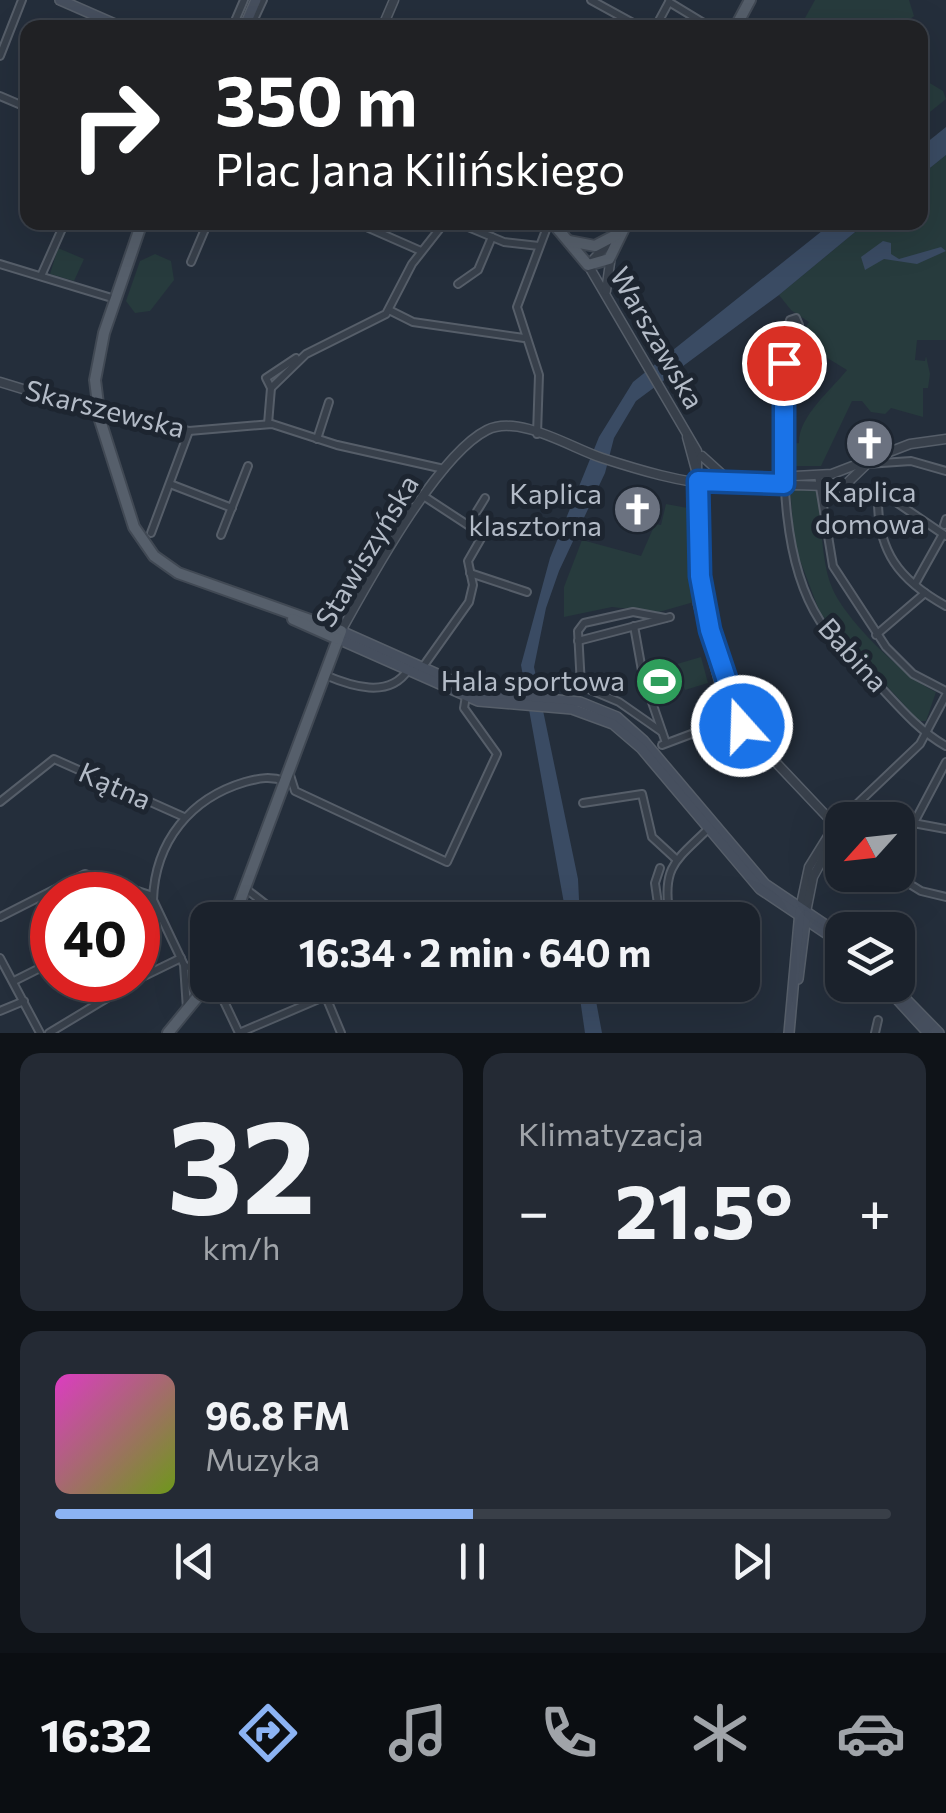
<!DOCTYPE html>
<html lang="pl">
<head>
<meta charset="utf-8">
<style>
  :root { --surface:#1b222c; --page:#242a34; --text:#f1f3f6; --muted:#a0a4a9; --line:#393f48; --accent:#8cb3f3 }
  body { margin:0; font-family:Commissioner,sans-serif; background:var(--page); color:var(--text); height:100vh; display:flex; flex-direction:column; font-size:38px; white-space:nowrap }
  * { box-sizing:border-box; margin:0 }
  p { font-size:32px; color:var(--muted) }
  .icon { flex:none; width:55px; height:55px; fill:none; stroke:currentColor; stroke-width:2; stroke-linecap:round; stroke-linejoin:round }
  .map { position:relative; height:1033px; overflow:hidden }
  .side { display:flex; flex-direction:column; gap:20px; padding:20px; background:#0f1318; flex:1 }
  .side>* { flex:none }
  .guide { position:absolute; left:20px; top:20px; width:908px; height:210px; border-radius:20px; box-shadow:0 10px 40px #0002,0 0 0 2px var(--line); background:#202124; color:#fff; overflow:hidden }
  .needle { width:65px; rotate:243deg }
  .fabs { position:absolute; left:825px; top:802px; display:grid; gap:20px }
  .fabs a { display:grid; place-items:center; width:90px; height:90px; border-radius:20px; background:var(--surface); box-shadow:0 10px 40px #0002,0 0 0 2px var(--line); font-size:50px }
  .speed { position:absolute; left:30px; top:872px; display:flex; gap:20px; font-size:50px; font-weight:700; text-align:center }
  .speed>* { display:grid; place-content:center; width:130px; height:130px; border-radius:50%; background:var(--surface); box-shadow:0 10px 40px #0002,0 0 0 2px var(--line); line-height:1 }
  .speed .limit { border:15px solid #d22; background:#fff; color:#111 }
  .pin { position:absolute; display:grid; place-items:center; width:85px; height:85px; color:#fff; margin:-42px; border:5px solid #fff; border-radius:50%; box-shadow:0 2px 10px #0007 }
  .me { position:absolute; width:110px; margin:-55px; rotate:340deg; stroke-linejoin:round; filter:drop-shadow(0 0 8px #0008) }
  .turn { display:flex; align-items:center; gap:35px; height:210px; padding:0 30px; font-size:45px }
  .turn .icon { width:130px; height:130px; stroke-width:2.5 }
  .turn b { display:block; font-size:70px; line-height:85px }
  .big { font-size:75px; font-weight:700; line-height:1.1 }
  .side .card { flex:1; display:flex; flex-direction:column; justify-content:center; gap:15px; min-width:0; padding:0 35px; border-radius:20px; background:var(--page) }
  .side .dial { align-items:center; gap:0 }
  .dial b { font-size:130px; line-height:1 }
  .song { display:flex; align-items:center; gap:30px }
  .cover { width:120px; height:120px; border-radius:15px; background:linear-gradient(135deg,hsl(310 70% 55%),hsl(80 70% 35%)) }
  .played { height:10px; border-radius:5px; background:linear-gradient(90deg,var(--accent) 50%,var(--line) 50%) }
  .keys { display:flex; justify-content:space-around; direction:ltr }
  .heat { display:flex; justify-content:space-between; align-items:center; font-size:55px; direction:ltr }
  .side .tiles { flex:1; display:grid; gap:20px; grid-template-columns:1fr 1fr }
  .card:last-child { grid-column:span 2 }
  .trip { position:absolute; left:190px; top:902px; width:570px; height:100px; border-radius:20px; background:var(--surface); box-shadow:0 10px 40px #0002,0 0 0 2px var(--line); font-weight:700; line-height:100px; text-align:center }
  .tab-bar { display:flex; height:160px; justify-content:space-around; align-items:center; background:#0b0e12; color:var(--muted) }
  .tab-bar .icon { width:70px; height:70px }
  .tab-bar .current { color:var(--accent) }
  .tab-bar b { font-size:45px; color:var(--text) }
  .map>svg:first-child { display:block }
</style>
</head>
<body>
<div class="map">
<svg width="946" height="1033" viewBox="0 0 946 1033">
  <rect width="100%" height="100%" fill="#242e3b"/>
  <g fill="#273b3d">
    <path d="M815,0h94l5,16 -5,4 6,-1v8h-115z"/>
    <path d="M920,59l10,12 -2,11 15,9 3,8 -26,21v-47l4,-7z"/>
    <path d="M946,155v185h-29l-2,20 10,1 1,-5 4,18 -2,14h-5v29l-32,-9 -6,6 -14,-2 -9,-11h-10l-31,65h-30l-1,-22 9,-1c-1,-26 32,-53 48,-73l-49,-30 11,-18 -18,-12 -12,-15 87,-72 54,-1v-46z"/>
    <path d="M58,248l26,11 -10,22 -24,-7z"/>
    <path d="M155,254l16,7 3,19 -24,31 -15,2 -9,-12 14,-40z"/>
    <path d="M790,488l28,3c3,31 4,71 13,94 11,32 73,92 105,107l-10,29h-7l-99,-108 -25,-66z"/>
    <path d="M666,504l27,5 1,93 -35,10 -47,-5 -48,10v-30l18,-47 59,16 14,-32 6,1z"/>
    <path d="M701,657l7,26 -23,7 -8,-26z"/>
  </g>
  <g fill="#3a4b63">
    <path d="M946,127v28l-26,21v-28z"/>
    <path d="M832,223h34l-87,72 -143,106 -22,37 -9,35 -46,98 -13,37 -12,59 44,212 2,41h-13l-46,-255 29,-107 49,-121 34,-55z"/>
    <path d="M883,241l8,2v11l8,5 42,-12 5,4 -29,13 -33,-5 -19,11 -4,-13z"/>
    <path d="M578,985h15l9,48h-17z"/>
  </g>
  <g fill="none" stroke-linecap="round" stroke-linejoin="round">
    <defs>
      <g id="minor">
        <path d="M591,0l51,28"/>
        <path d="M669,2l43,26"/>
        <path d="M232,28l12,-28"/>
        <path d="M250,28l13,-28"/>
        <path d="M655,28l14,-26"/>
        <path d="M0,56l22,-56"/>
        <path d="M0,96l28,12"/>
        <path d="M355,222l66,29"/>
        <path d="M456,222l48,20 35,4"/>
        <path d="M191,262l17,-40"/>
        <path d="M0,264l115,35"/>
        <path d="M41,276l24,-54"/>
        <path d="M458,284l20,-14 14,-33"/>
        <path d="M389,310l24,12 111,16"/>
        <path d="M784,342l15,-17 -3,-7 -6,2 -6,22c2,86 -12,205 36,279 13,22 34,39 52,57 23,24 45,52 74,68"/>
        <path d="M271,388l35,-34 80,-40 26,-50 33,-42"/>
        <path d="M99,413l90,18 83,-7 65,21 107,24"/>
        <path d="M268,424l3,-36 -5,-10 30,-20"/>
        <path d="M537,434l2,-59 -22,-68 32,-85"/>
        <path d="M317,439l12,-37"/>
        <path d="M867,464l44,-3 35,10"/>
        <path d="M818,475l15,91 53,81 27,27 33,17"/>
        <path d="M170,484l62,24"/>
        <path d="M842,488l48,10 56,38"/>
        <path d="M878,497c-1,54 21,83 68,109"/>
        <path d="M477,511l8,-13"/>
        <path d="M944,525l2,-6"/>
        <path d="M151,533l38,-102"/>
        <path d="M221,535l27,-69"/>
        <path d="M470,573l57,19"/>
        <path d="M915,584l28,-50"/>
        <path d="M634,626l9,50 23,67"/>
        <path d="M876,635l49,-42"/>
        <path d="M578,641l92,-24"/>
        <path d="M422,668l47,-66 4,-17 -5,-24 15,-26 -58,-38"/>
        <path d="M325,675c26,11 64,24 83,-5"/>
        <path d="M662,732l-43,-30 -38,-16 -3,-55 6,-8 49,-11 32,6"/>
        <path d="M662,745l72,-27"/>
        <path d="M289,772l6,19 152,71 50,-108 -33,-46 2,-12"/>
        <path d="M0,802l54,-43 130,58"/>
        <path d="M583,803l59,-9 10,43 25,23"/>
        <path d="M913,823l33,6"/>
        <path d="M842,834l-7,-9 85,-81 26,-49"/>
        <path d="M898,853l48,-91"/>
        <path d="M895,875l26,16 25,6"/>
        <path d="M246,889l40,31"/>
        <path d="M138,909l15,-9"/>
        <path d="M659,911l-4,-28 5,-15"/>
        <path d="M669,911c-7,-46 9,-52 40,-83"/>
        <path d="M0,917l85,-43 68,22"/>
        <path d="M0,958l40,75"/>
        <path d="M185,966l23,7"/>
        <path d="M138,979l43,-21"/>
        <path d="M14,981l38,-19"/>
        <path d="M321,985l20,48"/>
        <path d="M220,993l19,40"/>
        <path d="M187,1009l-3,-44 -31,-65c2,-59 38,-102 92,-118 15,-4 25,-6 40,-1"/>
        <path d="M0,1011l24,-10"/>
        <path d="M49,1033l88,-53"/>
        <path d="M239,1033l87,-37"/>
        <path d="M875,1033l3,-13"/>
      </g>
      <g id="tertiary">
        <path d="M382,28l12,-28"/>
        <path d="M611,241l-23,24 109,186 1,153 27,99 6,12 104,110"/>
        <path d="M606,291l5,-35"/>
        <path d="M0,382l98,30"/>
        <path d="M687,437l12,44"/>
        <path d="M702,456l22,20"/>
        <path d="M699,481l133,-7 78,-30 36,-5"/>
        <path d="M699,576l36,141"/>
        <path d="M341,631c28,-50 96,-176 146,-201 32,-16 84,18 115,28 37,12 80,25 119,27 40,2 81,-3 121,3l30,-29"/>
        <path d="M800,909l9,-42 26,-42"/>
        <path d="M806,912l7,-35 20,-37 2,-15"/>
      </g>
      <g id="secondary">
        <path d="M60,0l64,28"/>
        <path d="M244,28l12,-28"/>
        <path d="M341,631l139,62 100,9 37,15 26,23 122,144 77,52"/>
        <path d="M338,639l140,62 94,8 41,15 28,24 119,141 82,55"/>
        <path d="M798,979l8,-64"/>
        <path d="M884,985l44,48"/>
        <path d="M892,985l47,48"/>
        <path d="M789,1033l11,-122"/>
      </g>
      <g id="primary">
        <path d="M735,28l15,-28"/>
        <path d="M142,222l-38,111 -9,47 5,40 34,107 20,29 24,17 163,58 -108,289"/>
        <path d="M552,222l36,43 21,-6 18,-37"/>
        <path d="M569,241l26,5 21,-11"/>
        <path d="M293,619l45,20"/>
        <path d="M168,1033l40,-49"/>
      </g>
    </defs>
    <use href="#minor" stroke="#565e69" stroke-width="10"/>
    <use href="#tertiary" stroke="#565e69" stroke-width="11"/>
    <use href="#secondary" stroke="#565e69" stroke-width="12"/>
    <use href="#primary" stroke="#414954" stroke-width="14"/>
    <use href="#minor" stroke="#38404b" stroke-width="6"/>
    <use href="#tertiary" stroke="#38404b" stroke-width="8"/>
    <use href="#secondary" stroke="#464f5e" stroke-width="9"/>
    <use href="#primary" stroke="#565f6b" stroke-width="10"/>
  </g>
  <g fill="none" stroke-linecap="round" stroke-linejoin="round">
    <defs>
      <path id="route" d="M742,726l-32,-96 -10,-54 -2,-95 86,3v-121"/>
    </defs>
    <use href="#route" stroke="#114b97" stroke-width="25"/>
    <use href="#route" stroke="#1a73e8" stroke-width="18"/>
  </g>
  <defs>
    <symbol id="church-disc" viewBox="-11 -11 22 22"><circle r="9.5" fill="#6b7280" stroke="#1d2530"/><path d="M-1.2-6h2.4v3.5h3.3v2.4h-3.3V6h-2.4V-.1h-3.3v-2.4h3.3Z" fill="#fff"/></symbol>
    <symbol id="stadium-disc" viewBox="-11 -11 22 22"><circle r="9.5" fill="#2e9e5b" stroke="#1d2530"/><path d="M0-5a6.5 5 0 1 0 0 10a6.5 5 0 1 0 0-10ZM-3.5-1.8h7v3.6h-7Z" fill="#fff"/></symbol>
  </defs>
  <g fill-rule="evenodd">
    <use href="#church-disc" x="842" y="416" width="55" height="55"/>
    <use href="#church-disc" x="610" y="482" width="55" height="55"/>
    <use href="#stadium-disc" x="632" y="654" width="55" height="55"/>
  </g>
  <g text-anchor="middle" stroke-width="10" stroke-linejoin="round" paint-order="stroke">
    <g font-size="28" fill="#b3bbc7" stroke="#1d2530">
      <text transform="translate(657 338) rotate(60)" y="10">Warszawska</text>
      <text transform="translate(105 409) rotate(14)" y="10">Skarszewska</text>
      <text transform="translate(367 551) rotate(-59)" y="10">Stawiszyńska</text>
      <text transform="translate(853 655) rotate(48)" y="10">Babina</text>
      <text transform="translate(115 786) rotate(24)" y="10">Kątna</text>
    </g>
    <g font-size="28" fill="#b3bbc7" stroke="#1d2530" text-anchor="end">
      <text x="870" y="502" text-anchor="middle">Kaplica<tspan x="870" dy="32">domowa</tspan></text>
      <text x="602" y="504">Kaplica<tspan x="602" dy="32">klasztorna</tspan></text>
      <text x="625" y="691">Hala sportowa</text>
    </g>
  </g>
</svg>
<div class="fabs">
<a><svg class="needle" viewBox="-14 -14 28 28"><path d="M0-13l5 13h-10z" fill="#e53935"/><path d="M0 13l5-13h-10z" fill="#a0a4a9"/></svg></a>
<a><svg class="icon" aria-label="layers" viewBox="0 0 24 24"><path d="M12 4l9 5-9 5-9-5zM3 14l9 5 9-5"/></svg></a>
</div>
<div class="speed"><div class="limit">40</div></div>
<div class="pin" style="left:784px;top:363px;background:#d93025"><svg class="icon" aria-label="arrive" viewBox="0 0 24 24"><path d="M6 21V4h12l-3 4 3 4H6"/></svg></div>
<svg class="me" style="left:742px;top:726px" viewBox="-20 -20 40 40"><circle r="17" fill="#1a73e8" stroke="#fff" stroke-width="3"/><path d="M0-11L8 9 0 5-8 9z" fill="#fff"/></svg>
<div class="trip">16:34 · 2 min · 640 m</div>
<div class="guide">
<div class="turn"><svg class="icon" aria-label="right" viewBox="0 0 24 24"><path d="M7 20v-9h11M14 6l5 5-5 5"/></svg><div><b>350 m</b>Plac Jana Kilińskiego</div></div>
</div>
</div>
<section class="side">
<div class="tiles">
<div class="card dial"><b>32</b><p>km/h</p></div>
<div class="card"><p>Klimatyzacja</p>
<div class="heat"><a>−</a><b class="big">21.5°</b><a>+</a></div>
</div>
<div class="card">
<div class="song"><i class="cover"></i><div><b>96.8 FM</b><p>Muzyka</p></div></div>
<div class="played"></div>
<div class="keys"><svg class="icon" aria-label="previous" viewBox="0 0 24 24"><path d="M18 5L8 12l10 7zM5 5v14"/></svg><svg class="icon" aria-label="pause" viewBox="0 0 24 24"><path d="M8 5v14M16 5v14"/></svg><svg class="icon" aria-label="next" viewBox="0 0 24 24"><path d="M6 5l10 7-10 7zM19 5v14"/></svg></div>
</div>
</div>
</section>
<nav class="tab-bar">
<b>16:32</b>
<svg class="icon current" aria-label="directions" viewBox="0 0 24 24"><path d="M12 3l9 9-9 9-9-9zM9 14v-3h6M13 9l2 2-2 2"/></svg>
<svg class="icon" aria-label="music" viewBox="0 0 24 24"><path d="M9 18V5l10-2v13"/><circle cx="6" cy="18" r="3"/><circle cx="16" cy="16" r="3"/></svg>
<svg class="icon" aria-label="phone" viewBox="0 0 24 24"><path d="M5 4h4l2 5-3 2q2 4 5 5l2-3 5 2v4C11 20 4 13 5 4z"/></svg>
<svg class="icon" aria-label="climate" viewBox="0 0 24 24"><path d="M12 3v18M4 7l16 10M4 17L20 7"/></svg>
<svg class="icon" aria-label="car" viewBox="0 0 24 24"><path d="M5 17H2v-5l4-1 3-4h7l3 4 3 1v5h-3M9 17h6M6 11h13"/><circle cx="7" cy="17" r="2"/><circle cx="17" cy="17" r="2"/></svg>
</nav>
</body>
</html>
